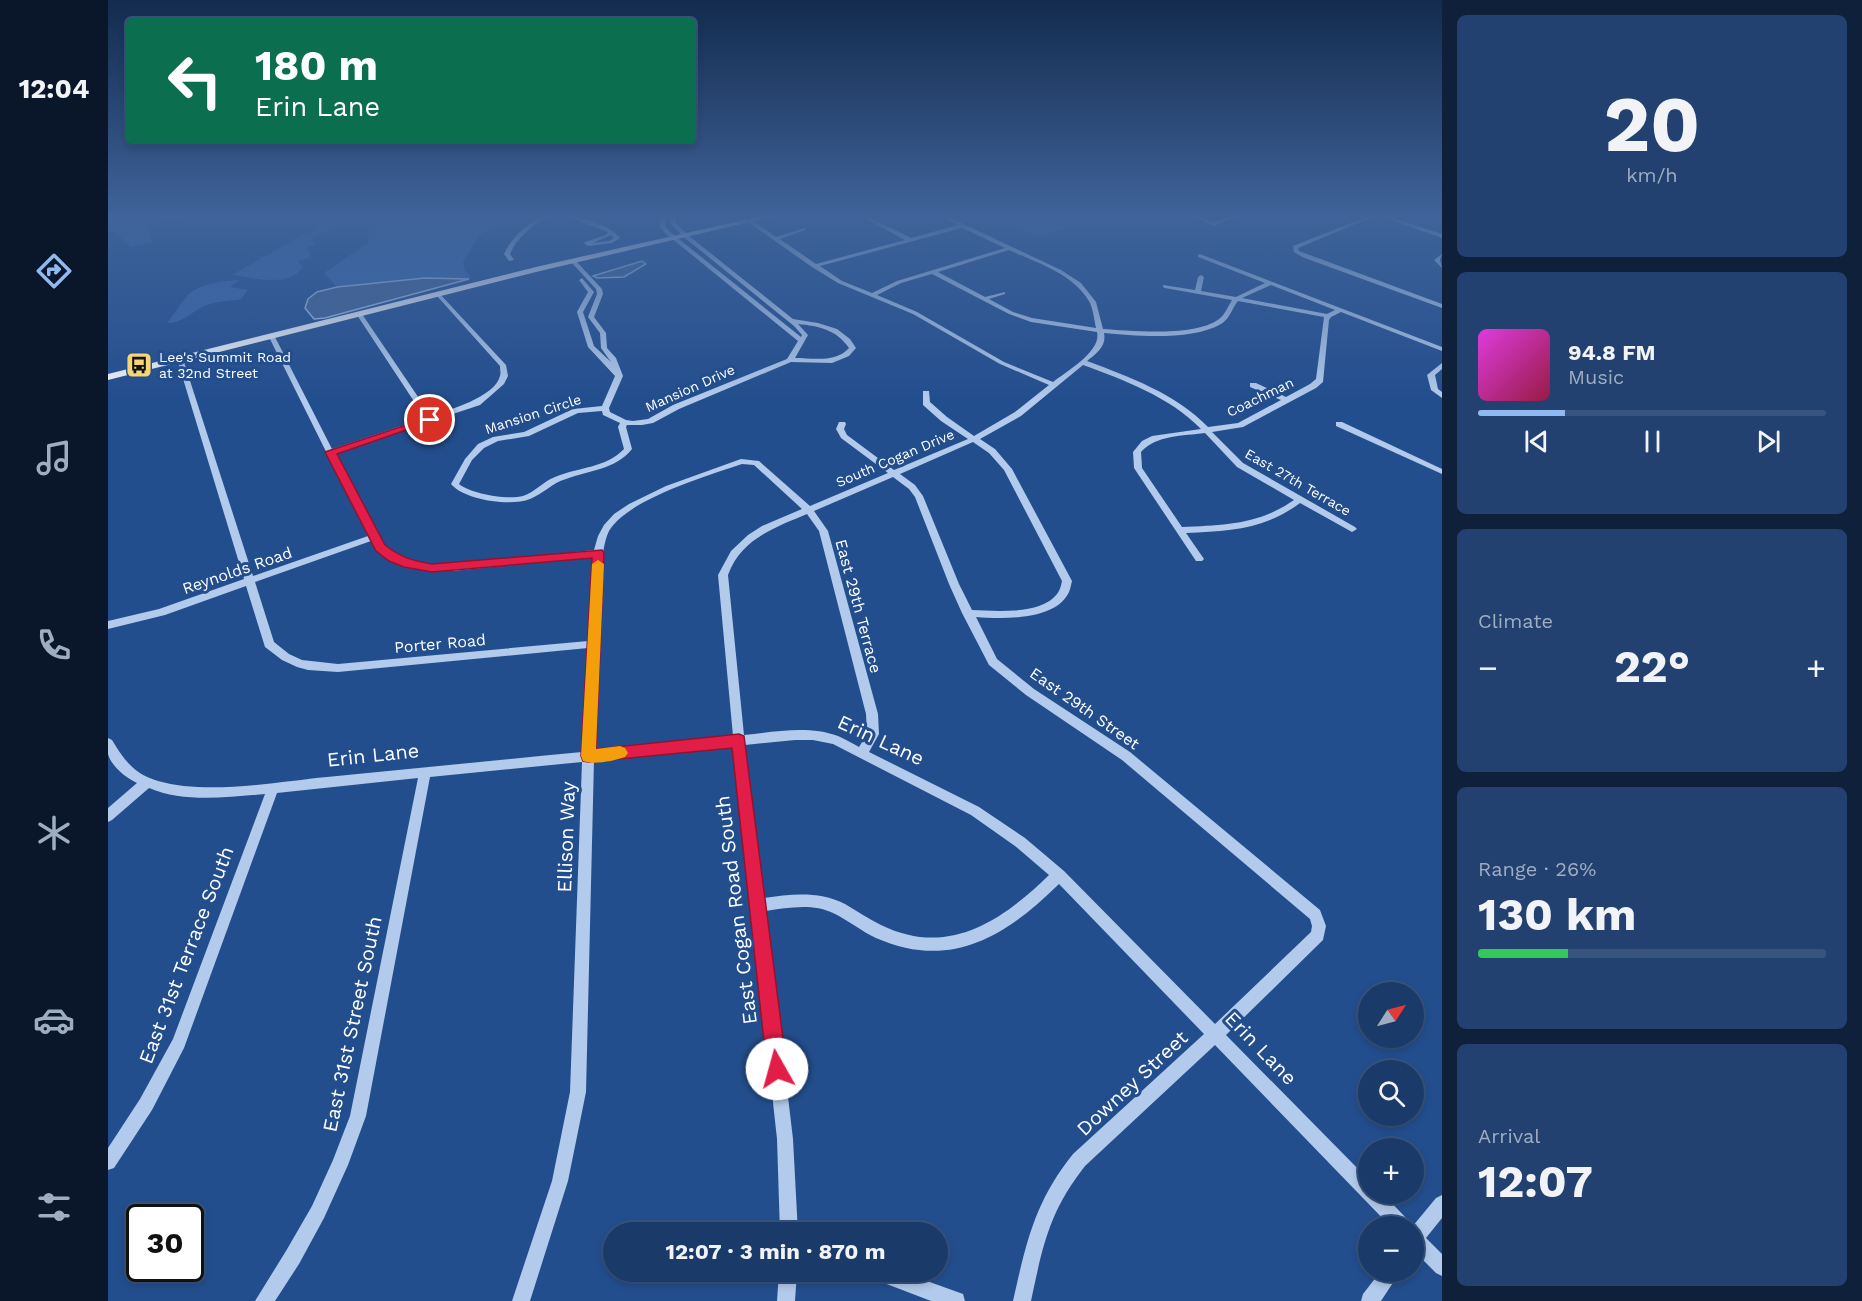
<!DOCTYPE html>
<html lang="en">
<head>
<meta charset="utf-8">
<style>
  :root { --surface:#1a3a6a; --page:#234170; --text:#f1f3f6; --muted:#9fadc1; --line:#38547e; --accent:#90b9f0 }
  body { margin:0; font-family:"Work Sans",sans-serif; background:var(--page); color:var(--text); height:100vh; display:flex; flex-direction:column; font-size:22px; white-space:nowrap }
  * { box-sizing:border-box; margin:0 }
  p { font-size:20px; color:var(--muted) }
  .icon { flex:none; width:33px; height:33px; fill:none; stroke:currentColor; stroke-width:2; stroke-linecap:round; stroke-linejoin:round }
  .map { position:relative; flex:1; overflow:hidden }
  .sheet { display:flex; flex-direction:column; gap:15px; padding:15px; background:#0e203a; width:420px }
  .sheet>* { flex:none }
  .top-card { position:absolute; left:18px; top:18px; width:570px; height:126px; border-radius:6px; box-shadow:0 3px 9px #0003,0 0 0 2px var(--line); background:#0b6e4f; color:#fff; overflow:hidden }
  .needle { width:39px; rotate:54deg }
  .fabs { position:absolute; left:1250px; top:982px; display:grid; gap:12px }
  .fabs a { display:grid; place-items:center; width:66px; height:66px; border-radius:50%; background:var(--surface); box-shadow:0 3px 9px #0003,0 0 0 2px var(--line); font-size:30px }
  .speed { position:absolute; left:18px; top:1204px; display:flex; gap:12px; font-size:30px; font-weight:700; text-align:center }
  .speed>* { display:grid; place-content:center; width:78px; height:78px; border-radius:50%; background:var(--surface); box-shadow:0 3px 9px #0003,0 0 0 2px var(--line); line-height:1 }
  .speed .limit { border:3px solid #111; border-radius:9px; background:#fff; color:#111 }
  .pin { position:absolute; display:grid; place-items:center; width:51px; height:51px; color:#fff; margin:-26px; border:3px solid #fff; border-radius:50%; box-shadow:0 2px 6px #0007 }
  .me { position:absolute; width:66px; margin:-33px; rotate:353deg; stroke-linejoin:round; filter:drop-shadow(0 0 4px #0008) }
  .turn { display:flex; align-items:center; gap:21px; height:126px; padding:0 30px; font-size:27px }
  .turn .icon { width:78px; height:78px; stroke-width:2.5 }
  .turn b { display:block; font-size:42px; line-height:51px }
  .big { font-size:45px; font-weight:700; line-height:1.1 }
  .sheet .card { flex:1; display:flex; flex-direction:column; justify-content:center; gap:9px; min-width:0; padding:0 21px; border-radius:9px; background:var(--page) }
  .sheet .dial { align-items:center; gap:0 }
  .dial b { font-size:78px; line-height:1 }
  .song { display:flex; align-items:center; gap:18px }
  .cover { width:72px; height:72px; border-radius:9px; background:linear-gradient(135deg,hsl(300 70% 55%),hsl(340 70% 35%)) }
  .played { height:6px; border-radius:3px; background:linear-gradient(90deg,var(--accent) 25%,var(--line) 25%) }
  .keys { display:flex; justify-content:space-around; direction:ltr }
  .heat { display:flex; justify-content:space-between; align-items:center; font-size:33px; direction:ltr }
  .charge { height:9px; border-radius:4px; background:linear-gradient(90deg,#34c759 26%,var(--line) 0) }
  .trip { position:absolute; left:495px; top:1222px; width:345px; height:60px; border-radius:30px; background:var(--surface); box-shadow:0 3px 9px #0003,0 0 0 2px var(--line); font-weight:700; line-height:60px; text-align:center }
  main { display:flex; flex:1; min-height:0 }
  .tabs { display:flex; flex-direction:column; width:108px; justify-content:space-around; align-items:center; background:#0a172a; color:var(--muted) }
  .tabs .icon { width:42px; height:42px }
  .tabs .current { color:var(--accent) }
  .tabs b { font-size:27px; color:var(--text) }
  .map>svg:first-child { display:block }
</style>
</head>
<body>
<main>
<nav class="tabs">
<b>12:04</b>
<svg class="icon current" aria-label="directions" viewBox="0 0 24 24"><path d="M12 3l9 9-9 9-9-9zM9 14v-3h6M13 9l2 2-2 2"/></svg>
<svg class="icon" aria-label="music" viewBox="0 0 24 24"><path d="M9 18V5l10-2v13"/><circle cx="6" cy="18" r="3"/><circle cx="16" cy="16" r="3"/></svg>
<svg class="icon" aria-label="phone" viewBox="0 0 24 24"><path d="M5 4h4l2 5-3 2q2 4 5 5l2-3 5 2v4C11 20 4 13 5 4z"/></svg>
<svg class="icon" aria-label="climate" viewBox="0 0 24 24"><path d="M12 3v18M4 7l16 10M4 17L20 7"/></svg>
<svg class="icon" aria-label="car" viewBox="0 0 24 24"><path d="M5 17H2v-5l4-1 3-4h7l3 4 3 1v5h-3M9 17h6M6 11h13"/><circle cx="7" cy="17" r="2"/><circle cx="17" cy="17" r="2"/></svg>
<svg class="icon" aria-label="filters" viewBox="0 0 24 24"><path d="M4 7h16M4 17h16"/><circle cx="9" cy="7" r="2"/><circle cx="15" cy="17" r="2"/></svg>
</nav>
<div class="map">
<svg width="1334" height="1301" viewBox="0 0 1334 1301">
  <rect width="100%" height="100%" fill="#234e8d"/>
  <g fill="#3767aa">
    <path d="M0,217h78l-38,8 4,17 -21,5 -18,-16 -5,1z"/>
    <path d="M216,217h23l-5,2 -9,10 -21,8 3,8 -9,3 4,5 -1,5 -12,3 6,6c-15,21 -49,11 -71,8l69,-39 16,-6z"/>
    <path d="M273,217h125l-27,19 -16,26 2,9 6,6 -2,2 -44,-1 -88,9 -13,-14 44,-30 1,-20z"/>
    <path d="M900,217h33l25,11 -29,9 -38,-17z"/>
    <path d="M131,280l-9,7 18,3 -7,9c-11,2 -25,2 -34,6 -15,5 -22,18 -40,18 7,-9 14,-20 21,-28 12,-12 35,-14 51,-15z"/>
  </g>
  <g fill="#44628f" stroke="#a6c4ec" stroke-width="1.5">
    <path d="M534,261l4,3 -22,13 -27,1 -4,-2z"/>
    <path d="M317,278l44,1 -144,39 -11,1 -9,-11 3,-9 9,-7 20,-5z"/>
  </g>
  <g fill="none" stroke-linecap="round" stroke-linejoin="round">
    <g fill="#b2caeb" fill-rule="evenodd">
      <path d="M432,217h6c-14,10 -29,20 -36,37l4,6 -5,1 -5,-7c7,-16 21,-28 36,-37z"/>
      <path d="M461,217c16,0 40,8 51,21l-8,5 -24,3 -4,-3 1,-1 21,-7 2,-3zM503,235l3,3 -5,3 -16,2z"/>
      <path d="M553,217h6l-2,9 4,5 132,106 1,-2 -8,-9 -109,-88 -14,-14 -1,-7h6v6l13,13 104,83 25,4 19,6 13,10 6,9 -7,8 -17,7 -41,-1 -112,47 -26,14 -11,2h-15l-1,2 6,22c-17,21 -42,21 -66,30 -14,4 -23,15 -36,20 -19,8 -66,1 -79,-15l14,-25 13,-15 15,-7 31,-5 49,-23 29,-3 13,-30 -27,-29 -11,-35 11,-20 -9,-12 3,-2 12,14 -11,20 11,34 17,16 -10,-14 -1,-15 -12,-16 9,-23 -1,-5 -24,-26v-2h4l26,28 1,5 -9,23 12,16 1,15 9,10 7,18 -14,32 1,4 16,8 7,1 15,-2 25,-14 114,-46 11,-18 -133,-108 -6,-7zM690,324c21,2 39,6 51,24 -13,15 -36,10 -54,10l13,-23zM494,411l1,4 17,8 -2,4 6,22c-18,19 -45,18 -69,28 -11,4 -20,15 -32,19 -16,4 -52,-2 -64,-12l13,-24 12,-12 14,-7 31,-5 49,-23z"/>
      <path d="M754,217h7l42,21 47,-13 -16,-8h7l112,53 20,13 15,19 7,27c28,2 93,8 116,-10 6,-4 9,-13 13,-19l-67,-12 -2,-1v-2l32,5 3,-13 3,-2 3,2 -3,14 35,6 29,-14 -67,-26v-2l2,-1 242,93v4l-101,-39 -10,5 -2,3 -6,62 -7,6 -73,39 -31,5 31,31 112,64 2,2 -5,3 -52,-29c-36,27 -71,28 -114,30l18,26 -2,2h-6l-62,-93 -1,-16 9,-11 10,-5 49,-7c-31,-32 -77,-49 -118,-64l-62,51 -41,23 15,10 17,20 60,112c-1,4 -2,10 -4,13 -15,27 -67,25 -92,23l21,42 37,30 96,63 190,158 6,16 -3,14 -97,95 142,144v15h15l26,27 3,6h-21l-176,-182 -130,121c-36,46 -42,79 -54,135h-18c13,-58 22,-100 60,-147l131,-120 -145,-150c-53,52 -108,87 -183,54 -15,-7 -28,-18 -43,-25 -21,-10 -46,-5 -67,-2l27,228 5,94h-18l-3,-94 -43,-393 -140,14 -8,332 -18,89 -38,120h-18l40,-120 18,-89 12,-330 -152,15 -64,339 -18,49 -24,53 -25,46 -24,37h-20l31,-50 26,-45 21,-46 17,-44 68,-338 -141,15 -93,255 -32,62 -38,58 -6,2v-22l32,-49 33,-60 92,-245c-38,3 -81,9 -116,-6l-37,32 -4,2v-14l29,-25c-11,-5 -26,-17 -29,-29 0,-4 0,-11 0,-16l4,2c12,20 22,34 46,41 49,14 118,1 169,-4 85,-8 170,-17 255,-25l6,-104 -250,24 -30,-2 -11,-3 -15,-7 -17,-13 -19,-61 -81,29 -57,14v-8l51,-12 85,-30 -67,-220 3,-2 3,2 70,217 115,-40 -99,-199 3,-2 3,2 57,112 93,-31 -68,-103 1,-1h4l69,102c18,-6 64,-19 69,-40 1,-3 0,-6 0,-10l-63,-70 -1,-1 3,-2 67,72 2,11 -4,8 -24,21 -145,48 42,83 6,8 18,13 28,7 23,1 142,-15 4,-14 6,-11 10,-11 15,-10 37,-18 75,-27 18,2 51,45 78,-33 -47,-35 -5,-9 3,-7h6l1,2 -2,5 3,6 47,35 74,-31 -27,-18 -18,-16v-14h6l1,11 17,15 27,19 41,-24 34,-27 -49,-21 -87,-50 -75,-31 -26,-16 -64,-45 5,-1 23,16 29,-9v2l-25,9 36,25 89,-24zM854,228l43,20 -108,33 -25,12 -30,-12 -22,-15zM901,250c28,13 63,23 80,51 4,7 5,18 7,27l-64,-10 -19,-6 -24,-13 16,-5v-2l-20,5 -47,-25zM824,274l77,40 22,8 66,10c5,19 -30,39 -44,50l-49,-20 -87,-50 -40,-17 24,-12zM1163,285l64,25 -8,4 -85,-16zM1130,301l86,16 -8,62 -6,5 -24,13 -30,-14h-6v4l31,13 -43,23 -30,4c-32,-33 -78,-50 -121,-66 9,-7 20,-15 17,-28 32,3 88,8 117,-9 9,-5 11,-16 17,-23zM1097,433l32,34 57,33c-36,25 -69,25 -112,27l-40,-59 -1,-16c15,-17 42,-16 64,-19zM865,442l16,11 15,17 58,111c-1,5 -2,9 -5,13 -16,21 -62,17 -85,16l-13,-26 -36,-88 -8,-11 -15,-11zM634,464l12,1 48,44 -40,17 -14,9 -17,16 -13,24 15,161 -139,14 9,-197c1,-7 3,-16 6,-22 19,-32 98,-55 133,-67zM785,477l16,12 6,8 34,87 13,29 27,52 37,30 96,65 188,159 2,7 -1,6 -96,92 -151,-153 -39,-33 -46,-31 -110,-55 10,-18 -1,-20 -50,-183 -14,-20zM699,514l12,17 47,183 1,20 -8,13c-7,-4 -14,-8 -21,-11 -30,-11 -63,-4 -94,-1l-16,-160c13,-36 46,-47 79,-61zM263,541c19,27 50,30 81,30l141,-14 -5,84 -250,23 -36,-4 -13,-6 -15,-12 -19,-60zM687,740h18l20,4 138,71 44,31 34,29c-47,46 -101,83 -168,50 -12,-6 -24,-14 -36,-21 -26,-13 -53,-10 -81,-6l-19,-153z"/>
      <path d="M1086,217h7l13,5 13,-5h8l-21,9z"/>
      <path d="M1258,217h7l-75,31 1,3 143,53v4l-140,-51 -8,-5 -1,-6z"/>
      <path d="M1274,217h8l52,17v4z"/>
      <path d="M1334,254l-2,6 2,8 -8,-8z"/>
      <path d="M1334,363v6l-7,6 3,14 4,3v6l-11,-8 -4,-15z"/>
      <path d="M1228,422h6l100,47v5l-106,-48z"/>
      <path d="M1334,1195v23l-16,20 16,16v22l-6,-3 -23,-23 -1,-23 24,-29z"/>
      <path d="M671,1272h18l-2,29h-18z"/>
      <path d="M760,1272h34l61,22 2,7h-34l-60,-23z"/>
      <path d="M1272,1272h20l-19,29h-20l2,-7z"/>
    </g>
    <path fill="#f7f9fe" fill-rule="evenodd" d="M649,217h15l-232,54 -432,109v-6l432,-108z"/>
  </g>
  <linearGradient id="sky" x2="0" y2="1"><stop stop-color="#132b4e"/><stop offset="0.54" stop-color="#3f639a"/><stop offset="1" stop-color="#3f639a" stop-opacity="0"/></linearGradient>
  <rect width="1334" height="399" fill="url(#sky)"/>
  <path fill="#e11d48" stroke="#92132f" stroke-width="1.5" d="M319,418l8,2 -98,34 48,91c15,12 28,16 47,19l170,-14 2,3 -8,196 143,-15 5,2 43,333 -3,7 -7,3 -7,-3 -3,-7 -35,-321 -144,14 -5,-1 -2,-5 11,-198 -160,14 -28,-5 -15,-6 -13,-10 -51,-99z"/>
  <path fill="#f59e0b" d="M490,560l6,4 -8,185 24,-3 5,2 3,5 -3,4c-11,4 -31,8 -42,4l-2,-5 11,-192z"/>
  <defs>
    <symbol id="bus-square" viewBox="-11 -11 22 22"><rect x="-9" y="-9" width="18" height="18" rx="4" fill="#f6d575" stroke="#234e8d"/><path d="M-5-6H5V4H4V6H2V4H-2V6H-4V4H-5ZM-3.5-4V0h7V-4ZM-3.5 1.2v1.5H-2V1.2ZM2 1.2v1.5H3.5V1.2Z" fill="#111"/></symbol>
  </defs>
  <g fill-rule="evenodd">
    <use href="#bus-square" x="16" y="350" width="30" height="30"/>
  </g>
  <g text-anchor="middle" stroke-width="6" stroke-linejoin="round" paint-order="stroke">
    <g font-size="14" fill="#fff" stroke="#234e8d" text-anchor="start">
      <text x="51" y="362">Lee's Summit Road<tspan x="51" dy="16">at 32nd Street</tspan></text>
    </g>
    <g font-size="14" fill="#fff" stroke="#234e8d">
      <text transform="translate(582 388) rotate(-24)" y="5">Mansion Drive</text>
      <text transform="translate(1152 397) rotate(-26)" y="5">Coachman</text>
      <text transform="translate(425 414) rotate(-18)" y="5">Mansion Circle</text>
      <text transform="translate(787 458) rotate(-23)" y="5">South Cogan Drive</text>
      <text transform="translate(1190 482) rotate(30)" y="5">East 27th Terrace</text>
    </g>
    <g font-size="16" fill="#fff" stroke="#234e8d">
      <text transform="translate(129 570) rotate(-19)" y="6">Reynolds Road</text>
      <text transform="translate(751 606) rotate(75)" y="6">East 29th Terrace</text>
      <text transform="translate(332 643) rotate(-5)" y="6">Porter Road</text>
      <text transform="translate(977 708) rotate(35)" y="6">East 29th Street</text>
    </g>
    <g font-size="20" fill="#fff" stroke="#234e8d">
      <text transform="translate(773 740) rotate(25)" y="7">Erin Lane</text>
      <text transform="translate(265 755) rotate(-6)" y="7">Erin Lane</text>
      <text transform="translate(458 837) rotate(-88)" y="7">Ellison Way</text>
      <text transform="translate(628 910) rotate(-97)" y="7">East Cogan Road South</text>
      <text transform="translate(78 955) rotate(-69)" y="7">East 31st Terrace South</text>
      <text transform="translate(244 1024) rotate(-78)" y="7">East 31st Street South</text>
      <text transform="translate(1153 1048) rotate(46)" y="7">Erin Lane</text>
      <text transform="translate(1024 1083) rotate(-43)" y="7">Downey Street</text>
    </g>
  </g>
</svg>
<div class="fabs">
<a><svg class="needle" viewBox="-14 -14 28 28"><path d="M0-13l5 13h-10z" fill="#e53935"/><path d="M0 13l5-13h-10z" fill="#9fadc1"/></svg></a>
<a><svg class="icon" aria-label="search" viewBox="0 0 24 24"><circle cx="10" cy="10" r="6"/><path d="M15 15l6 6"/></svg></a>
<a>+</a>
<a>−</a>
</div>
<div class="speed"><div class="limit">30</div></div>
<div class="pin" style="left:322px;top:420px;background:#d93025"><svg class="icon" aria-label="arrive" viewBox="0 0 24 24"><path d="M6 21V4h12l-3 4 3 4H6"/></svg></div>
<svg class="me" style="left:669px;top:1069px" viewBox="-20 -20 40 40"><circle r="19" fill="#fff"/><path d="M0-13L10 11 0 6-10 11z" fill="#e11d48"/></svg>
<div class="trip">12:07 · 3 min · 870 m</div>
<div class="top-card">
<div class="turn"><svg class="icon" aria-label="left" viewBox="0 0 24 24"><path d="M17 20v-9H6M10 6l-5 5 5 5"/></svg><div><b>180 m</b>Erin Lane</div></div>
</div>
</div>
<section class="sheet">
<div class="card dial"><b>20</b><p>km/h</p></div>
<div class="card">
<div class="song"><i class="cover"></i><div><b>94.8 FM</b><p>Music</p></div></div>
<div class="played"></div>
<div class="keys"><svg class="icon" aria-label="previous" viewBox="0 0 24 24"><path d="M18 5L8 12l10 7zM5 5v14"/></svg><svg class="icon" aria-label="pause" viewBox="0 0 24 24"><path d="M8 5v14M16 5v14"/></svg><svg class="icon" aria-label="next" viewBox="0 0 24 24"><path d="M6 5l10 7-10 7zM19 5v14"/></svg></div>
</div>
<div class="card"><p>Climate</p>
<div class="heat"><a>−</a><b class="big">22°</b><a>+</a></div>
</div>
<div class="card"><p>Range · 26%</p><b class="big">130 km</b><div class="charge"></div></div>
<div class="card"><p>Arrival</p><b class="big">12:07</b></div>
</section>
</main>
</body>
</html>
